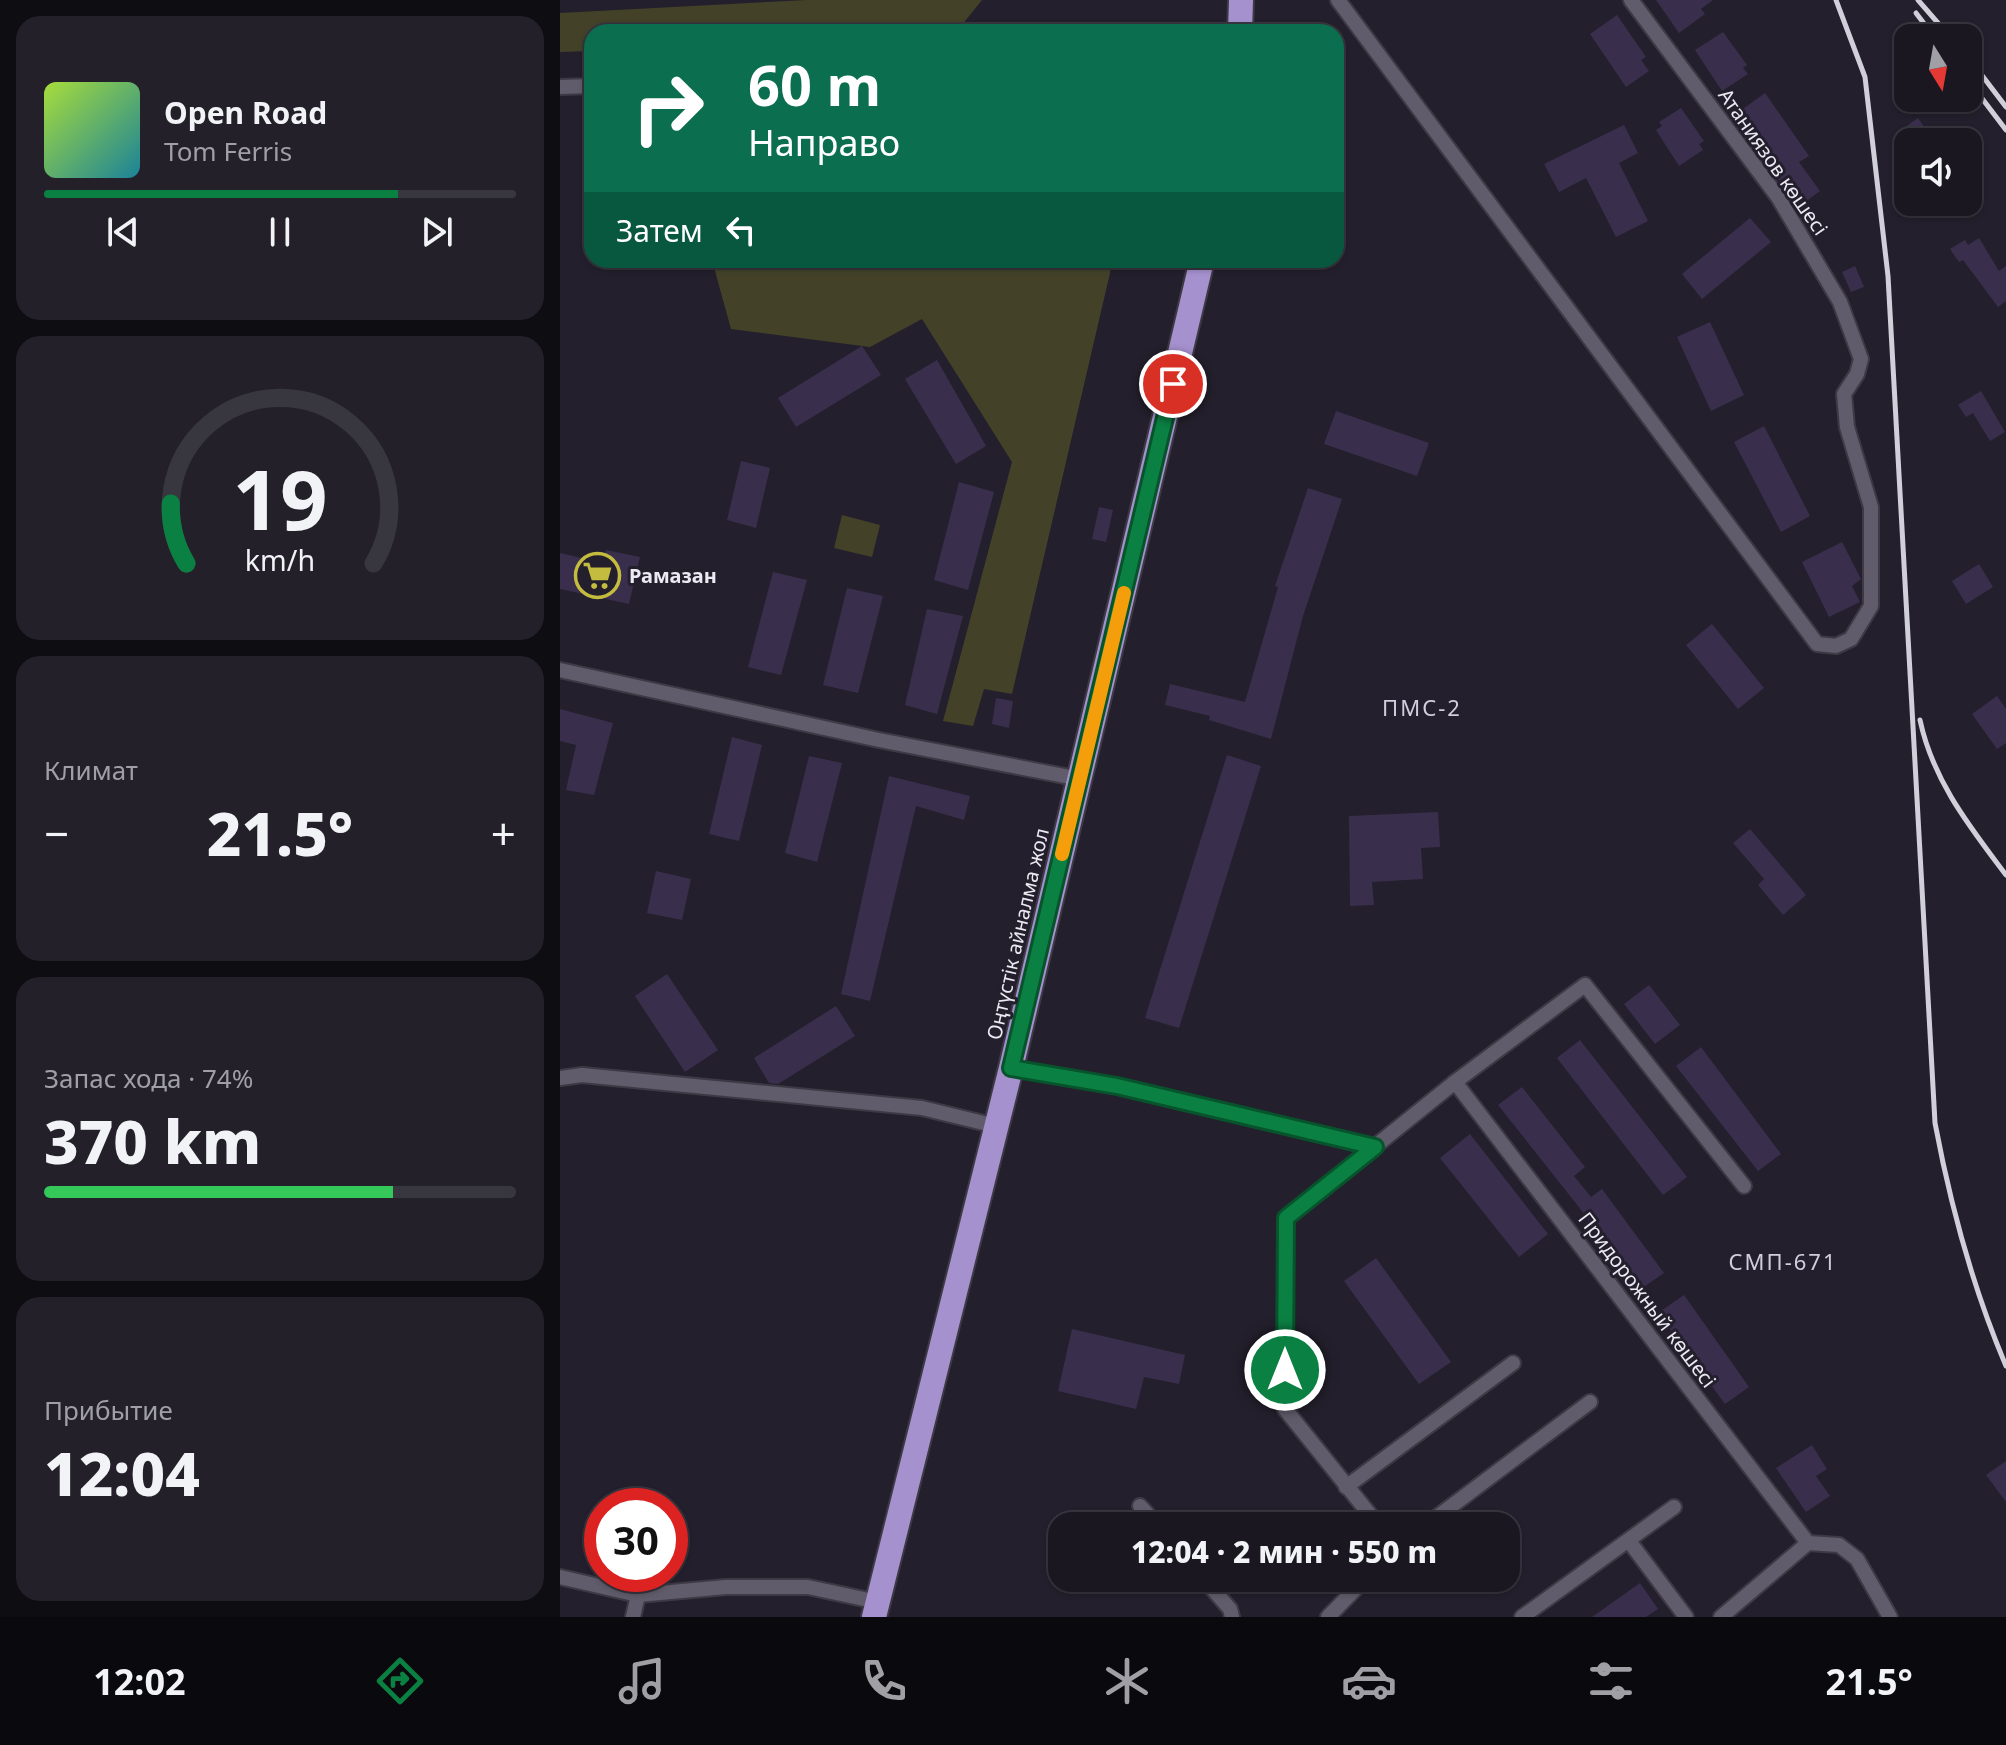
<!DOCTYPE html>
<html lang="ru">
<head>
<meta charset="utf-8">
<style>
  :root { --surface:#1a1721; --page:#23202a; --text:#f1f3f6; --muted:#9f9fa5; --line:#38363f; --accent:#0b8043 }
  body { margin:0; font-family:"Noto Sans",sans-serif; background:var(--page); color:var(--text); height:100vh; display:flex; flex-direction:column; font-size:30px; white-space:nowrap }
  * { box-sizing:border-box; margin:0 }
  p { font-size:26px; color:var(--muted) }
  .icon { flex:none; width:44px; height:44px; fill:none; stroke:currentColor; stroke-width:2; stroke-linecap:round; stroke-linejoin:round }
  .map { position:relative; flex:1; overflow:hidden }
  .side { display:flex; flex-direction:column; gap:16px; padding:16px; background:#0e0d12; width:560px }
  .side>* { flex:none }
  .top-card { position:absolute; left:24px; top:24px; width:760px; height:244px; border-radius:24px; box-shadow:0 2px 6px #0004,0 0 0 2px var(--line); background:#0b6e4f; color:#fff; overflow:hidden }
  .needle { width:52px; rotate:169deg }
  .tools { position:absolute; left:1334px; top:24px; display:grid; gap:16px }
  .tools a { display:grid; place-items:center; width:88px; height:88px; border-radius:16px; background:var(--surface); box-shadow:0 2px 6px #0004,0 0 0 2px var(--line); font-size:40px }
  .speed { position:absolute; left:24px; top:1488px; display:flex; gap:16px; font-size:40px; font-weight:700; text-align:center }
  .speed>* { display:grid; place-content:center; width:104px; height:104px; border-radius:50%; background:var(--surface); box-shadow:0 2px 6px #0004,0 0 0 2px var(--line); line-height:1 }
  .speed .limit { border:12px solid #d22; background:#fff; color:#111 }
  .pin { position:absolute; display:grid; place-items:center; width:68px; height:68px; color:#fff; margin:-34px; border:4px solid #fff; border-radius:50%; box-shadow:0 2px 8px #0007 }
  .me { position:absolute; width:88px; margin:-44px; rotate:0deg; stroke-linejoin:round; filter:drop-shadow(0 0 6px #0008) }
  .turn { display:flex; align-items:center; gap:28px; height:168px; padding:0 32px; font-size:36px }
  .turn .icon { width:104px; height:104px; stroke-width:2.5 }
  .turn b { display:block; font-size:56px; line-height:68px }
  .then { display:flex; align-items:center; height:76px; padding:0 32px; background:#0003; gap:16px; font-size:30px }
  .big { font-size:60px; font-weight:800; line-height:1.1 }
  .side .widget { flex:1; display:flex; flex-direction:column; justify-content:center; gap:12px; min-width:0; padding:0 28px; border-radius:24px; background:var(--page) }
  .side .dial { align-items:center; gap:0 }
  .dial svg { height:208px; overflow:visible; fill:none; stroke:var(--line); stroke-width:7; stroke-linecap:round; text-anchor:middle }
  .dial text { fill:var(--text); stroke:none }
  .song { display:flex; align-items:center; gap:24px }
  .cover { width:96px; height:96px; border-radius:12px; background:linear-gradient(135deg,hsl(80 70% 55%),hsl(190 70% 35%)) }
  .played { height:8px; border-radius:4px; background:linear-gradient(90deg,var(--accent) 75%,var(--line) 75%) }
  .keys { display:flex; justify-content:space-around; direction:ltr }
  .heat { display:flex; justify-content:space-between; align-items:center; font-size:44px; direction:ltr }
  .charge { height:12px; border-radius:6px; background:linear-gradient(90deg,#34c759 74%,var(--line) 0) }
  .trip { position:absolute; left:488px; top:1512px; width:472px; height:80px; border-radius:24px; background:var(--surface); box-shadow:0 2px 6px #0004,0 0 0 2px var(--line); font-weight:800; line-height:80px; text-align:center }
  .dock { display:flex; height:128px; justify-content:space-around; align-items:center; background:#0a090d; color:var(--muted) }
  .dock .icon { width:56px; height:56px }
  .dock .current { color:var(--accent) }
  .dock b { font-size:36px; color:var(--text) }
  main { display:flex; flex:1; min-height:0 }
  .map>svg:first-child { display:block }
</style>
</head>
<body>
<main>
<section class="side">
<div class="widget">
<div class="song"><i class="cover"></i><div><b>Open Road</b><p>Tom Ferris</p></div></div>
<div class="played"></div>
<div class="keys"><svg class="icon" aria-label="previous" viewBox="0 0 24 24"><path d="M18 5L8 12l10 7zM5 5v14"/></svg><svg class="icon" aria-label="pause" viewBox="0 0 24 24"><path d="M8 5v14M16 5v14"/></svg><svg class="icon" aria-label="next" viewBox="0 0 24 24"><path d="M6 5l10 7-10 7zM19 5v14"/></svg></div>
</div>
<div class="widget dial"><svg viewBox="0 0 100 80">
<path d="M14 69A42 42 0 1 1 86 69"/>
<path d="M14 69A42 42 0 0 1 8 46" stroke="#0b8043"/>
<text x="50" y="56" font-size="32" font-weight="700">19</text>
<text x="50" y="72" font-size="11">km/h</text>
</svg></div>
<div class="widget"><p>Климат</p>
<div class="heat"><a>−</a><b class="big">21.5°</b><a>+</a></div>
</div>
<div class="widget"><p>Запас хода · 74%</p><b class="big">370 km</b><div class="charge"></div></div>
<div class="widget"><p>Прибытие</p><b class="big">12:04</b></div>
</section>
<div class="map">
<svg width="1446" height="1617" viewBox="0 0 1446 1617">
  <rect width="100%" height="100%" fill="#231f2c"/>
  <g fill="#434229">
    <path d="M247,0h175l-25,31 -365,1v19l-32,1v-39z"/>
    <path d="M152,260h401l-101,434 -28,-5 -11,37 -30,-5 69,-259 -90,-143 -52,28 -139,-18z"/>
    <path d="M282,515l38,10 -8,32 -38,-9z"/>
  </g>
  <g fill="#392f4d">
    <path d="M1096,0h57l-12,9 4,5 -26,19z"/>
    <path d="M1057,15l29,42 -5,3 8,11 -23,16 -36,-53z"/>
    <path d="M1163,32l24,33 -4,3 5,6 -26,17 -27,-41z"/>
    <path d="M1205,93l44,63 -10,6 21,29 -22,16 -65,-91z"/>
    <path d="M1121,108l23,33 -5,3 4,6 -24,16 -23,-36 6,-4 -3,-4z"/>
    <path d="M1358,118l9,13 -21,14 -8,-13z"/>
    <path d="M1064,125l14,28 -19,10 29,58 -32,16 -30,-59 -27,14 -15,-28z"/>
    <path d="M1190,218l21,24 -69,57 -20,-25z"/>
    <path d="M1419,238l20,33 7,-5v35l-8,6 -35,-47 -4,2 -9,-13 15,-9 3,5z"/>
    <path d="M1295,266l9,21 -13,5 -9,-20z"/>
    <path d="M1150,322l34,73 -33,16 -34,-74z"/>
    <path d="M302,346l19,29 -85,52 -18,-29z"/>
    <path d="M377,360l49,86 -30,18 -51,-85z"/>
    <path d="M1421,391l24,41 -15,9 -17,-28 -7,4 -8,-12z"/>
    <path d="M776,411l93,32 -12,33 -93,-32z"/>
    <path d="M1204,426l46,90 -29,16 -47,-90z"/>
    <path d="M181,461l29,7 -14,60 -29,-8z"/>
    <path d="M399,482l35,10 -26,98 -34,-10z"/>
    <path d="M748,488l34,11 -39,117 -32,123 -62,-19 1,-4 -45,-11 5,-21 75,18 33,-115 -3,-1z"/>
    <path d="M539,507l14,3 -7,32 -14,-3z"/>
    <path d="M1282,542l19,37 -9,7 8,16 -31,15 -27,-55z"/>
    <path d="M46,550l34,7 -11,47 -69,-15v-36l43,10z"/>
    <path d="M1419,564l14,23 -27,17 -14,-23z"/>
    <path d="M213,572l34,8 -26,95 -33,-8z"/>
    <path d="M287,588l36,8 -25,97 -35,-8z"/>
    <path d="M367,609l36,7 -26,98 -32,-9z"/>
    <path d="M1152,624l52,64 -26,21 -52,-64z"/>
    <path d="M1437,696l9,13v34l-9,6 -25,-35z"/>
    <path d="M436,698l17,3 -4,27 -17,-4z"/>
    <path d="M0,709l53,14 -19,72 -28,-5 10,-45 -16,-4z"/>
    <path d="M172,737l30,8 -23,96 -30,-7z"/>
    <path d="M667,755l34,11 -82,262 -34,-10z"/>
    <path d="M249,756l33,7 -25,99 -32,-9z"/>
    <path d="M329,776l81,20 -6,24 -48,-14 -46,195 -29,-7z"/>
    <path d="M878,812l2,35 -19,1 2,31 -51,3 2,23 -24,1 -1,-90z"/>
    <path d="M1190,829l56,66 -23,20 -25,-30 6,-6 -31,-36z"/>
    <path d="M96,871l35,8 -9,41 -35,-7z"/>
    <path d="M107,974l51,76 -33,22 -50,-76z"/>
    <path d="M1089,985l31,40 -25,19 -31,-40z"/>
    <path d="M276,1006l19,30 -77,48 -9,-1 -15,-25z"/>
    <path d="M1020,1040l107,137 -24,18 -106,-137z"/>
    <path d="M1141,1047l80,107 -23,17 -82,-105z"/>
    <path d="M962,1087l63,80 -11,9 17,21 11,-8 62,84 -26,18 -60,-85 -80,-101z"/>
    <path d="M910,1134l78,100 -29,23 -79,-99z"/>
    <path d="M816,1258l75,104 -32,22 -75,-103z"/>
    <path d="M1124,1295l65,92 -24,17 -67,-91z"/>
    <path d="M512,1329l113,26 -6,29 -35,-7 -8,32 -78,-18z"/>
    <path d="M1252,1445l15,24 -11,7 14,20 -24,16 -30,-44z"/>
    <path d="M1446,1461v41l-20,-27z"/>
    <path d="M1080,1583l18,26 -12,8h-54z"/>
  </g>
  <g fill="none" stroke-linecap="round" stroke-linejoin="round">
    <defs>
      <g id="street">
        <path d="M778,0l479,644 19,2 15,-7 20,-33v-99l-24,-80 -3,-33 13,-20 4,-15 -21,-57 -62,-105 -147,-197"/>
        <path d="M0,87l32,-1"/>
        <path d="M0,670l319,70 201,39"/>
        <path d="M451,1068l106,18 258,61"/>
        <path d="M0,1078l22,-3 340,33 74,18"/>
        <path d="M895,1082l353,461"/>
        <path d="M786,1487l167,-124"/>
        <path d="M580,1506l18,20"/>
        <path d="M819,1526l-94,-117 1,-191 169,-136 130,-97 159,201"/>
        <path d="M865,1526l165,-124"/>
        <path d="M1069,1541l57,76"/>
        <path d="M0,1577l78,18 88,-8h82l70,15"/>
        <path d="M643,1578l27,31 2,8"/>
        <path d="M73,1617l5,-22"/>
        <path d="M768,1617l38,-39"/>
        <path d="M962,1617l152,-110"/>
        <path d="M1161,1617l87,-74 31,2 18,14 33,58"/>
      </g>
      <g id="highway">
        <path d="M680,32l1,-32"/>
        <path d="M314,1617l137,-549 191,-808"/>
      </g>
    </defs>
    <use href="#street" stroke="#3d3a45" stroke-width="18"/>
    <use href="#highway" stroke="#3d3a45" stroke-width="28"/>
    <use href="#street" stroke="#615c6b" stroke-width="14"/>
    <use href="#highway" stroke="#a691cf" stroke-width="24"/>
    <g stroke="#d1cfd9" stroke-width="5">
      <path d="M1276,0l29,77 23,199 47,847c16,85 37,163 71,243"/>
      <path d="M1358,0l33,38"/>
      <path d="M1356,13l19,25"/>
      <path d="M1408,57l38,50"/>
      <path d="M1408,80l38,50"/>
      <path d="M1360,720c13,61 50,107 86,155"/>
    </g>
  </g>
  <g fill="none" stroke-linecap="round" stroke-linejoin="round">
    <defs>
      <path id="route" d="M613,384l-162,684 106,18 258,61 -89,71 -1,152"/>
    </defs>
    <use href="#route" stroke="#07532c" stroke-width="20"/>
    <use href="#route" stroke="#0b8043" stroke-width="14"/>
    <path stroke="#f59e0b" stroke-width="14" d="M502,854l62,-261"/>
  </g>
  <defs>
    <symbol id="supermarket-ring" viewBox="-11 -11 22 22"><circle r="9.5" fill="#231f2c" stroke="#c4bc3e" stroke-width="1.5"/><path d="M-6-5.5h2.5l.6 2H6L4.5 2H-2.5L-4.4-4H-6ZM-1.5 3.2a1.3 1.3 0 1 0 .1 0ZM3 3.2a1.3 1.3 0 1 0 .1 0Z" fill="#c4bc3e"/></symbol>
  </defs>
  <g fill-rule="evenodd">
    <use href="#supermarket-ring" x="12" y="550" width="51" height="51"/>
  </g>
  <g text-anchor="middle" stroke-width="6" stroke-linejoin="round" paint-order="stroke">
    <g font-size="20" fill="#ebe9f2" stroke="#231f2c">
      <text transform="translate(1213 162) rotate(55)" y="7">Атаниязов көшесі</text>
      <text transform="translate(458 934) rotate(-77)" y="7">Оңтүстік айналма жол</text>
      <text transform="translate(1087 1300) rotate(53)" y="7">Придорожный көшесі</text>
    </g>
    <g font-size="20" font-weight="bold" fill="#ebe9f2" stroke="#231f2c" text-anchor="start">
      <text x="69" y="583">Рамазан</text>
    </g>
    <g font-size="22" letter-spacing="2" fill="#d2cdde" stroke="#231f2c">
      <text x="862" y="716">ПМС-2</text>
      <text x="1223" y="1270">СМП-671</text>
    </g>
  </g>
</svg>
<div class="tools">
<a><svg class="needle" viewBox="-14 -14 28 28"><path d="M0-13l5 13h-10z" fill="#e53935"/><path d="M0 13l5-13h-10z" fill="#9f9fa5"/></svg></a>
<a><svg class="icon" aria-label="sound" viewBox="0 0 24 24"><path d="M4 9h4l5-4v14l-5-4H4zM17 9q2 3 0 6"/></svg></a>
</div>
<div class="speed"><div class="limit">30</div></div>
<div class="pin" style="left:613px;top:384px;background:#d93025"><svg class="icon" aria-label="arrive" viewBox="0 0 24 24"><path d="M6 21V4h12l-3 4 3 4H6"/></svg></div>
<svg class="me" style="left:725px;top:1370px" viewBox="-20 -20 40 40"><circle r="17" fill="#0b8043" stroke="#fff" stroke-width="3"/><path d="M0-11L8 9 0 5-8 9z" fill="#fff"/></svg>
<div class="trip">12:04 · 2 мин · 550 m</div>
<div class="top-card">
<div class="turn"><svg class="icon" aria-label="right" viewBox="0 0 24 24"><path d="M7 20v-9h11M14 6l5 5-5 5"/></svg><div><b>60 m</b>Направо</div></div>
<div class="then">Затем<svg class="icon" aria-label="left" viewBox="0 0 24 24"><path d="M17 20v-9H6M10 6l-5 5 5 5"/></svg></div>
</div>
</div>
</main>
<nav class="dock">
<b>12:02</b>
<svg class="icon current" aria-label="directions" viewBox="0 0 24 24"><path d="M12 3l9 9-9 9-9-9zM9 14v-3h6M13 9l2 2-2 2"/></svg>
<svg class="icon" aria-label="music" viewBox="0 0 24 24"><path d="M9 18V5l10-2v13"/><circle cx="6" cy="18" r="3"/><circle cx="16" cy="16" r="3"/></svg>
<svg class="icon" aria-label="phone" viewBox="0 0 24 24"><path d="M5 4h4l2 5-3 2q2 4 5 5l2-3 5 2v4C11 20 4 13 5 4z"/></svg>
<svg class="icon" aria-label="climate" viewBox="0 0 24 24"><path d="M12 3v18M4 7l16 10M4 17L20 7"/></svg>
<svg class="icon" aria-label="car" viewBox="0 0 24 24"><path d="M5 17H2v-5l4-1 3-4h7l3 4 3 1v5h-3M9 17h6M6 11h13"/><circle cx="7" cy="17" r="2"/><circle cx="17" cy="17" r="2"/></svg>
<svg class="icon" aria-label="filters" viewBox="0 0 24 24"><path d="M4 7h16M4 17h16"/><circle cx="9" cy="7" r="2"/><circle cx="15" cy="17" r="2"/></svg>
<b>21.5°</b>
</nav>
</body>
</html>
